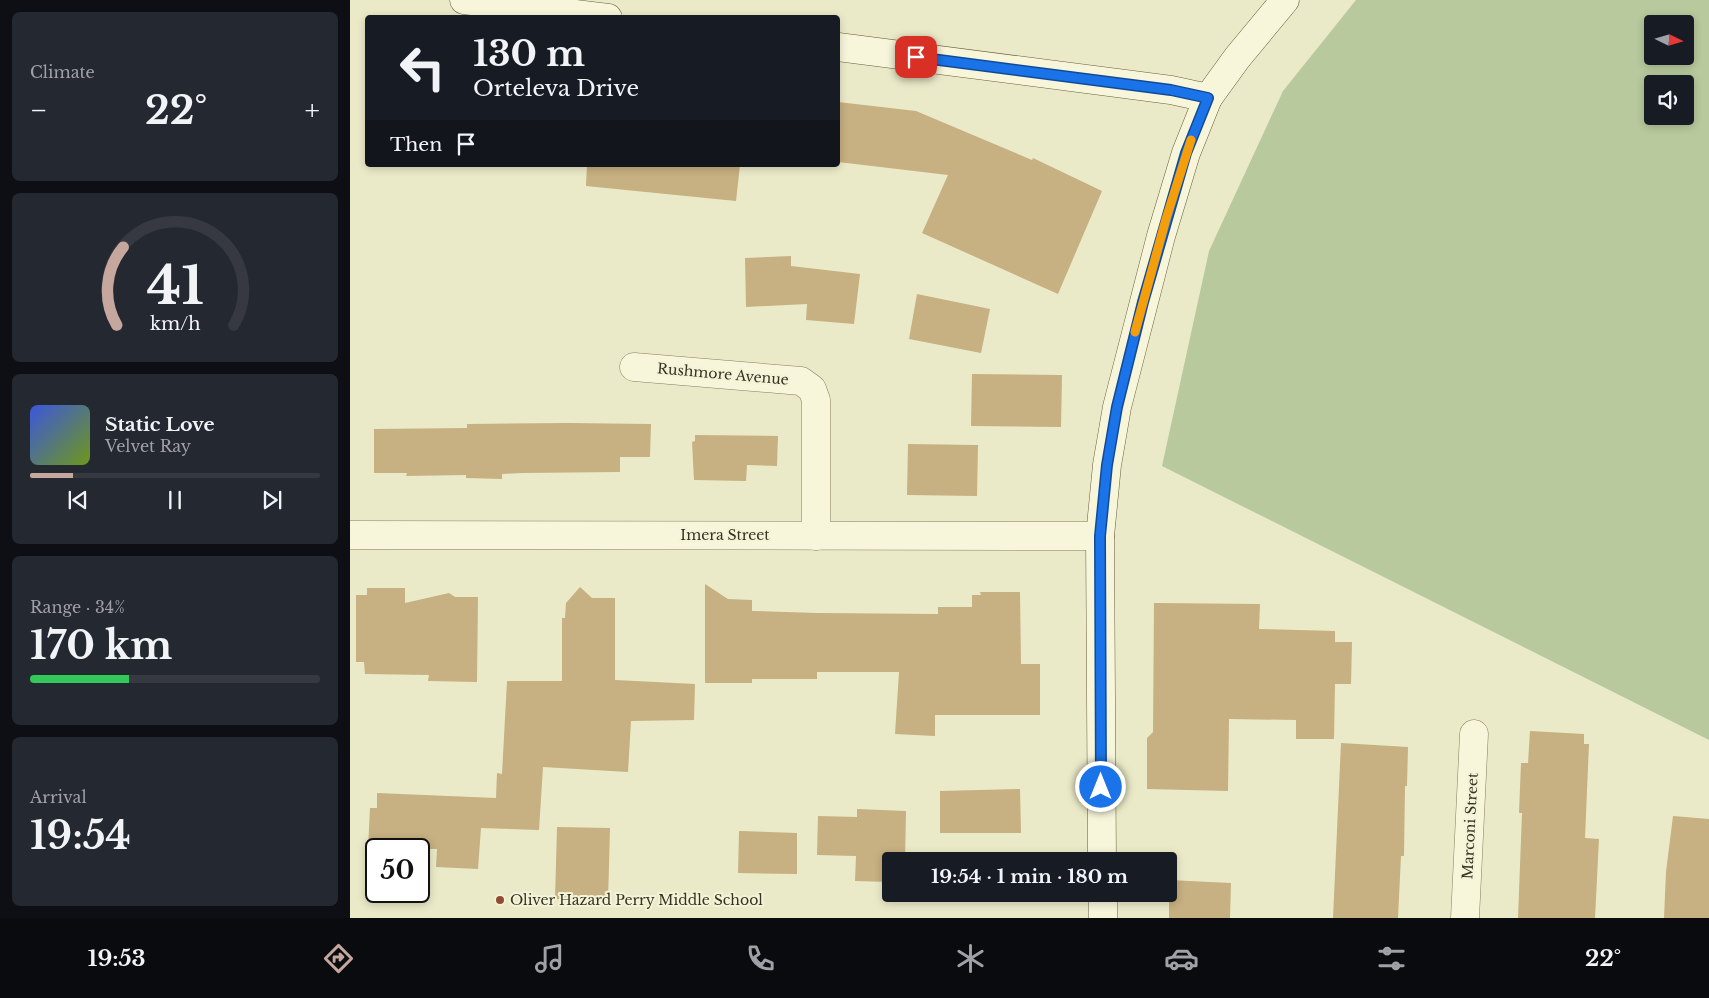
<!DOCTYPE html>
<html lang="en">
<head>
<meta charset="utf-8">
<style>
  :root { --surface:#171b24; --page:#242831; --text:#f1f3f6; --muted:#9ea1a6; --line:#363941; --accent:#c6a79e }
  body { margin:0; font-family:"Libre Baskerville",serif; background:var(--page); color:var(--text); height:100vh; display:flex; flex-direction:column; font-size:19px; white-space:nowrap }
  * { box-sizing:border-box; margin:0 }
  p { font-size:16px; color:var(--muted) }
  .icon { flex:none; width:28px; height:28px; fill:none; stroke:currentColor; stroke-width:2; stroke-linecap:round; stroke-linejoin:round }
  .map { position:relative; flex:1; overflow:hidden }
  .side { display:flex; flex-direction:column; gap:12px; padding:12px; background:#0d0f14; width:350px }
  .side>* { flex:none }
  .banner { position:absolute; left:15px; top:15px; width:475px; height:152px; border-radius:5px; box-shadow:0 2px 8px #0003; background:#171b24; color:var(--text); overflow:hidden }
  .needle { width:32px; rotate:95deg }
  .tools { position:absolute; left:1294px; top:15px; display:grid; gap:10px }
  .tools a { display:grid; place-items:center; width:50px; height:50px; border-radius:5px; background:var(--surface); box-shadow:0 2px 8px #0003; font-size:25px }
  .speed { position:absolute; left:15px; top:838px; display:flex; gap:10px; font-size:25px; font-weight:700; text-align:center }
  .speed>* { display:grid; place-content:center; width:65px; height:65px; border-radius:50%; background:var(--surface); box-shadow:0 2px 8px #0003; line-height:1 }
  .speed .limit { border:2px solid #111; border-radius:8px; background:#fff; color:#111 }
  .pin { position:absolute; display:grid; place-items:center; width:42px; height:42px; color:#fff; margin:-21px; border-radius:10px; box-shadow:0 2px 8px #0006 }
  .me { position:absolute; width:55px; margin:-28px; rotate:0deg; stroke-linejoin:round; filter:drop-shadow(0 0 4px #0008) }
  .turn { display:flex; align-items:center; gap:18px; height:105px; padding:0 25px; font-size:22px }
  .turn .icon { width:65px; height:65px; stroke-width:2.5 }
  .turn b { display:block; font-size:35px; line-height:42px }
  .then { display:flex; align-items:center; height:48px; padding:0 25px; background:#0003; gap:10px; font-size:19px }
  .big { font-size:38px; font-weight:700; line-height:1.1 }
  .side .widget { flex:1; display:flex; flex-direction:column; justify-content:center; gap:8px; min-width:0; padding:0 18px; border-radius:8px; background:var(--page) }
  .side .dial { align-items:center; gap:0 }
  .dial svg { height:130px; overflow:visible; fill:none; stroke:var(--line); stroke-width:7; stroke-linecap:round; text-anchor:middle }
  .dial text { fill:var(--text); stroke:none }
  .song { display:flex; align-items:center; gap:15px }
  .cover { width:60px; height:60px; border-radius:8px; background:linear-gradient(135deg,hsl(230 70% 55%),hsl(80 70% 35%)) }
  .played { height:5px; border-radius:2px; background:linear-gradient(90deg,var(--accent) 15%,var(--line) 15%) }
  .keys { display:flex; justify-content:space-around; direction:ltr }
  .heat { display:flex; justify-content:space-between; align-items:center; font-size:28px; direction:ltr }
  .charge { height:8px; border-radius:4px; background:linear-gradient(90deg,#34c759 34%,var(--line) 0) }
  .trip { position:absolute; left:532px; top:852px; width:295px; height:50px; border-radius:5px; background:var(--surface); box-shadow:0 2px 8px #0003; font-weight:700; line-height:50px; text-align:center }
  .tabs { display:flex; height:80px; justify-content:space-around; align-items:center; background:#090b0e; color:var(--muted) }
  .tabs .icon { width:35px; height:35px }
  .tabs .active { color:var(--accent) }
  .tabs b { font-size:22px; color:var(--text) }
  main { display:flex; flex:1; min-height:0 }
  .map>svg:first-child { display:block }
</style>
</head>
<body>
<main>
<section class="side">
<div class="widget"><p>Climate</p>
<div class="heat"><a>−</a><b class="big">22°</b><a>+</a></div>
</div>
<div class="widget dial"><svg viewBox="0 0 100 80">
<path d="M14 69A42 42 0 1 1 86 69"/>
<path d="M14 69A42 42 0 0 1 18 21" stroke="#c6a79e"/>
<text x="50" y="56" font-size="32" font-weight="700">41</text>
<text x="50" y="72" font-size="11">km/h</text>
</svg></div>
<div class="widget">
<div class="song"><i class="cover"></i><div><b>Static Love</b><p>Velvet Ray</p></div></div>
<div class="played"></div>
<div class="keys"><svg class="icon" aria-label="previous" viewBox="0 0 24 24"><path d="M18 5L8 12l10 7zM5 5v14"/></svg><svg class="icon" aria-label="pause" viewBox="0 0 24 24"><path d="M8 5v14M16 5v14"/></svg><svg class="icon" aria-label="next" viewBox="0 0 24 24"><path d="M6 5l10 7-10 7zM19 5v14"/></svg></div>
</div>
<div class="widget"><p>Range · 34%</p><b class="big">170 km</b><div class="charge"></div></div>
<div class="widget"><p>Arrival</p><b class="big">19:54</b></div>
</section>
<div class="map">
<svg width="1359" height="918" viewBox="0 0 1359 918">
  <rect width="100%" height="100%" fill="#ebeac8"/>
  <path fill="#b8c99d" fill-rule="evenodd" d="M1006,0h353v740l-547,-274 47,-215 74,-160zM1302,24h33v32h-33zM1302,84h33v32h-33z"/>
  <g fill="#c7b081">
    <path d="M488,102l78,9 116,49 1,-2 69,33 -44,103 -136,-61 26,-58 -110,-13z"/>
    <path d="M237,165h153l-4,36 -150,-15z"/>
    <path d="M441,256v10l69,8 -6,50 -48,-4 1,-16 -61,3 -1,-49z"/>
    <path d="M567,294l73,15 -9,44 -72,-14z"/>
    <path d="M622,374l90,1 -1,52 -90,-1z"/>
    <path d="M218,423l83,1 -1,33h-30v15l-98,1 -20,1v5l-36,-1v-3l-60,1 1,-3h-33v-44l93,-1v-4z"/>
    <path d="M345,435l83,1 -1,30 -30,-1 -1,16 -52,-1 -2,-38 3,-1z"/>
    <path d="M558,444l70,1 -1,51 -70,-1z"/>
    <path d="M355,584l23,15 24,1v11l66,2 120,1v-7h34v-12h9l-1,-3h40l1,72h19v51h-105v21l-40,-2 4,-62h-82v7h-65v4h-47z"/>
    <path d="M230,587l12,11h23v82l80,4 -1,36 -63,1 -3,51 -85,-5 -4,63 -58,-2 -3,41 -42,-2 1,-18h-69l2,-41h7v-15l119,5 1,-25 5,1 5,-93h55v-63h3l1,-15z"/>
    <path d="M17,588h38v15l44,-10 6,4h23l-1,85 -49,-1 1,-6 -64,-1 -1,-12h-8v-67h11z"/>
    <path d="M804,603l106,1 -1,25 76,2v11h17l-1,42h-16l-1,55h-38v-19l-67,-1 -1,72 -81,-2v-51l6,-6z"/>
    <path d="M1180,731l54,3v10h5l-4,94 14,1 -4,79h-77l4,-105h-3l2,-50h7z"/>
    <path d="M991,743l67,4 -1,39h-2l-1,70h-3l-3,62h-65z"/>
    <path d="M670,789l1,44h-81v-42z"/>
    <path d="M507,809l49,2 -1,50h-14v21l-36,-1 1,-25 -39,-1 1,-39 39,1z"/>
    <path d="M1323,816l36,3v99h-45l2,-46z"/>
    <path d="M207,827l53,1 -2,73 -53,-2z"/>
    <path d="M389,831l58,2v41l-59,-1z"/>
    <path d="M819,880l62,3 -1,35h-61z"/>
  </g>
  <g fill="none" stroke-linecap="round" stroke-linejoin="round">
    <defs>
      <g id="street">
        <path d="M284,367l167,14 11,8 4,11v136"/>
        <path d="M0,535l750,1"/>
        <path d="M1115,918l9,-184"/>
      </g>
      <g id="secondary">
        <path d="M114,0l144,18"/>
        <path d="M488,47l333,43 37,8"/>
        <path d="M752,861l-2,-325 7,-71 10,-58 44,-171 25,-83 22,-55 29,-40 48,-58"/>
        <path d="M753,894v24"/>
      </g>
    </defs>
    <use href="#street" stroke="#867e5e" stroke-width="29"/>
    <use href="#secondary" stroke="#685f41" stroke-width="29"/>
    <use href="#street" stroke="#f7f6db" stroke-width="28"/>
    <use href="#secondary" stroke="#f7f6db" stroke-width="28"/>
  </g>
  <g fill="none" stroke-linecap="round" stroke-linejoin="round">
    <defs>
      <path id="route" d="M566,57l255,33 37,8 -22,55 -43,149 -26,105 -10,58 -7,71 1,251"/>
    </defs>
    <use href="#route" stroke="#114b97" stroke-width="12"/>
    <use href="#route" stroke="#1a73e8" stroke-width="9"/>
    <path stroke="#f59e0b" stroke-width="9" d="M785,332l31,-113 25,-79"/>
  </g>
  <circle fill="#914b33" stroke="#f3f3d7" stroke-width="2" cx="150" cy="900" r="5"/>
  <g text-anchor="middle" stroke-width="4" stroke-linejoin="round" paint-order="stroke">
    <g font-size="14" fill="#383221" stroke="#f3f3d7">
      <text transform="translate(373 374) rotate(5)" y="5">Rushmore Avenue</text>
      <text x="375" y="540">Imera Street</text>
      <text transform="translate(1120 826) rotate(-87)" y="5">Marconi Street</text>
    </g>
    <g font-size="14" fill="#383221" stroke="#f3f3d7" text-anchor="start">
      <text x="160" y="905">Oliver Hazard Perry Middle School</text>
    </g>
  </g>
</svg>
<div class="tools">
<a><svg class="needle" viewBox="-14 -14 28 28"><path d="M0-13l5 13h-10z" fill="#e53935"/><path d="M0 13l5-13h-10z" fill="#9ea1a6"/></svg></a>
<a><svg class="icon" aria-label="sound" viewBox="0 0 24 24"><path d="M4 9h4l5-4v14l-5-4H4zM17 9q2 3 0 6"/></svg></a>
</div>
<div class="speed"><div class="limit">50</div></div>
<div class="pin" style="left:566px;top:57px;background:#d93025"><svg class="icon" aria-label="arrive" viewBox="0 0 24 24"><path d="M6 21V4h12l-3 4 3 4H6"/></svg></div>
<svg class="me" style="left:751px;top:787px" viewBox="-20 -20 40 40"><circle r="17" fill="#1a73e8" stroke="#fff" stroke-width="3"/><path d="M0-11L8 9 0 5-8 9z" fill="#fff"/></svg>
<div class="trip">19:54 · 1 min · 180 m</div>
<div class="banner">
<div class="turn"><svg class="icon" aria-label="left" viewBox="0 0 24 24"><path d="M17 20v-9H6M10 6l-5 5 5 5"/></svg><div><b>130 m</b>Orteleva Drive</div></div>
<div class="then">Then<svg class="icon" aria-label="arrive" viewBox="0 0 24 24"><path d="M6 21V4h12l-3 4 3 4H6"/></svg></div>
</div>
</div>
</main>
<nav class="tabs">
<b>19:53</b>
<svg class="icon active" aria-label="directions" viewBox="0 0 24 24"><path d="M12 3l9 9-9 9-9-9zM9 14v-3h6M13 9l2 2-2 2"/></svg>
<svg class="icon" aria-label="music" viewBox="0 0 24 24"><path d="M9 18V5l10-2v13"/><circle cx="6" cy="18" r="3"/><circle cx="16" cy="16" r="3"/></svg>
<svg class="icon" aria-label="phone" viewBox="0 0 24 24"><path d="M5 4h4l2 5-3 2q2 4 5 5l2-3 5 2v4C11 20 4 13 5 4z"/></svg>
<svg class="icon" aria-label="climate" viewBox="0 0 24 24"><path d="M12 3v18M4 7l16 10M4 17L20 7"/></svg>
<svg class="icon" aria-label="car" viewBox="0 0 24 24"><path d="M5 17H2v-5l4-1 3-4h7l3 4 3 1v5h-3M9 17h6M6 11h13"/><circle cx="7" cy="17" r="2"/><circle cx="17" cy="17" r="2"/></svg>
<svg class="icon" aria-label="filters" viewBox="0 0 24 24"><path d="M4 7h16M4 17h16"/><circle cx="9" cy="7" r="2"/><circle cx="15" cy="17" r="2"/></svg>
<b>22°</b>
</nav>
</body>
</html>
